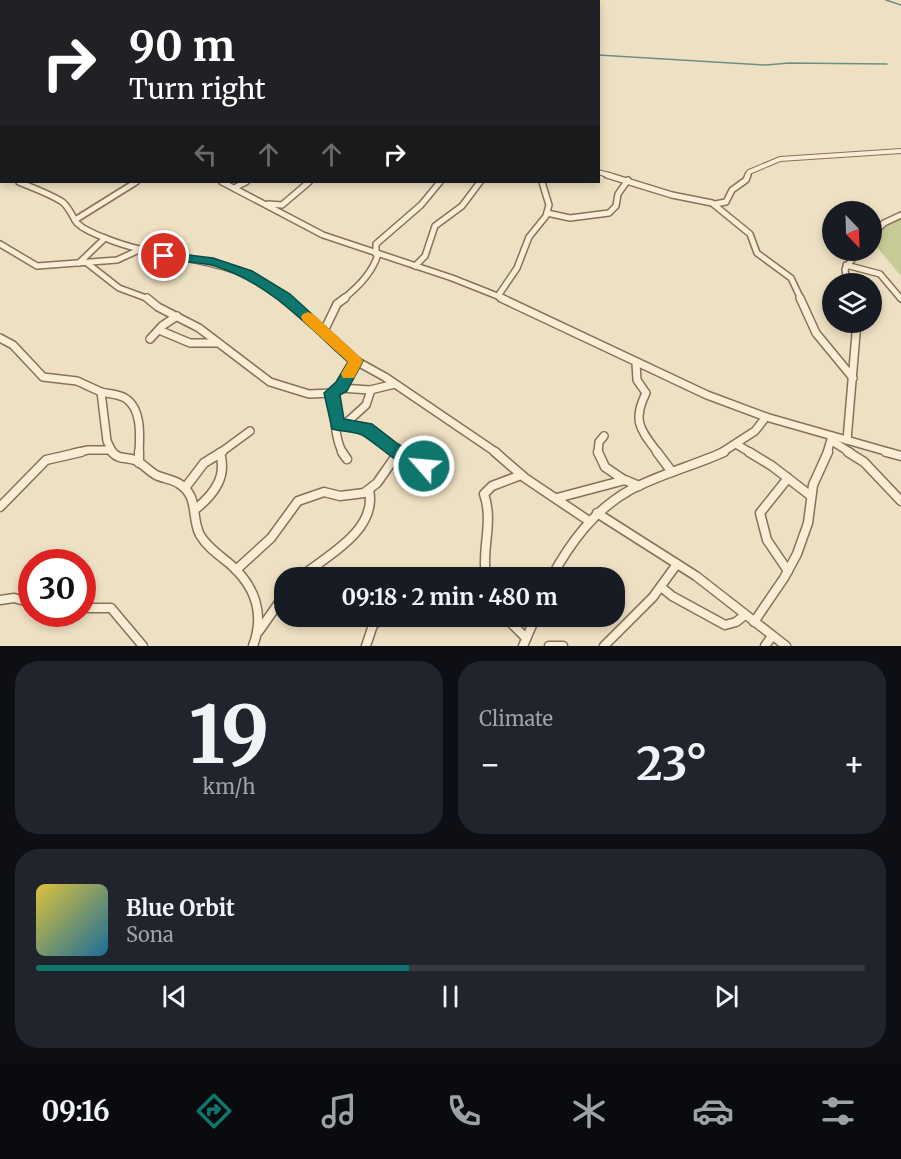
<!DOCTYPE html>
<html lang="en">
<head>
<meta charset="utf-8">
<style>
  :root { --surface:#171b24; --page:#20242c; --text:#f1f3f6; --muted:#9ea1a6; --line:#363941; --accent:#0f766e }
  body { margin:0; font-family:Merriweather,serif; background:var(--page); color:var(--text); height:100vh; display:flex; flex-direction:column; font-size:22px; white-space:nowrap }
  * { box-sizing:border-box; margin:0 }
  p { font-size:20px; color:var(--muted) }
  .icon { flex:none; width:33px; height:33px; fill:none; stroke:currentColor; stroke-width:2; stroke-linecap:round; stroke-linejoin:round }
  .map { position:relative; height:646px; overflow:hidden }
  .drawer { display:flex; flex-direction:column; gap:15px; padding:15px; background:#0d0f14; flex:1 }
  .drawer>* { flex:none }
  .guide { position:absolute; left:0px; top:0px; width:600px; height:183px; box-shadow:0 3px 9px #0003; background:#202124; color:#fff; overflow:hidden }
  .needle { width:39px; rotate:157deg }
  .controls { position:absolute; left:822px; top:201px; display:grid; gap:12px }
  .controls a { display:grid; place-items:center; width:60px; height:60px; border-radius:50%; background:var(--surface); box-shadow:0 3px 9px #0003; font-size:30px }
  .speed { position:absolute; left:18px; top:549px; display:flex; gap:12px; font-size:30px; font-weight:700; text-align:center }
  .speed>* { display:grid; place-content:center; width:78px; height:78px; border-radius:50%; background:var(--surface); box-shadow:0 3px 9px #0003; line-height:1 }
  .speed .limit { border:9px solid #d22; background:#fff; color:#111 }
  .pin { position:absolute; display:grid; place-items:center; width:51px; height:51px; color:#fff; margin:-26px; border:3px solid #fff; border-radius:50%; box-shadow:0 2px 6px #0007 }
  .me { position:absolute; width:66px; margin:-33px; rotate:297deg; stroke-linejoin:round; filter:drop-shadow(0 0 4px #0008) }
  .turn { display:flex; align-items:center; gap:21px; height:126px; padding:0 30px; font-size:27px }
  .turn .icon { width:78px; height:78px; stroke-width:2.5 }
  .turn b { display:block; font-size:42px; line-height:51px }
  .lanes { display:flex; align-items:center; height:57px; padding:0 30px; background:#0003; justify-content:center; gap:30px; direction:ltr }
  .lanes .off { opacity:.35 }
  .big { font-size:45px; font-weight:700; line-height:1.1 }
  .drawer .tile { flex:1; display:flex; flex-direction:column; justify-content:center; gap:9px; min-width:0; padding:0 21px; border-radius:24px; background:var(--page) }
  .drawer .dial { align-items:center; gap:0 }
  .dial b { font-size:78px; line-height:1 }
  .song { display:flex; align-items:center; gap:18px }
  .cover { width:72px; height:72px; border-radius:9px; background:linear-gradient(135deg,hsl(50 70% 55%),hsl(200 70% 35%)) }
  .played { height:6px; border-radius:3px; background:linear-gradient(90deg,var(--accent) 45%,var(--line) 45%) }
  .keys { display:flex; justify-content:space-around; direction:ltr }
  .heat { display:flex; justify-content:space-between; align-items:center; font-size:33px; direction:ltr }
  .drawer .tiles { flex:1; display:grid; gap:15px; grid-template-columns:1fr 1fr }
  .tile:last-child { grid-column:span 2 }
  .trip { position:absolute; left:274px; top:567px; width:351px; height:60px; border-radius:24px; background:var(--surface); box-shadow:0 3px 9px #0003; font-weight:700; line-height:60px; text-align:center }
  .tab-bar { display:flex; height:96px; justify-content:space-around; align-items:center; background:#090b0e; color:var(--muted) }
  .tab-bar .icon { width:42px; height:42px }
  .tab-bar .current { color:var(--accent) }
  .tab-bar b { font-size:27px; color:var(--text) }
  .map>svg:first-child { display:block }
</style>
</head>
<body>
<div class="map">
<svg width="901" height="646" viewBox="0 0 901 646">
  <rect width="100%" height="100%" fill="#eee0c2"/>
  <path fill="#c7cc96" d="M901,219v57l-29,-35v-12z"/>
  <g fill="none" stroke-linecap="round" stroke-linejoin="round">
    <g stroke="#6c8f85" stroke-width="1.5">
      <path d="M886,0l15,5"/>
      <path d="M598,55l168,10 23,-2 98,1"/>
    </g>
    <defs>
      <g id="street-far3">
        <path d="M598,172l14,4"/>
        <path d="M747,176l2,-4 31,-13 121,-8"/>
      </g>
      <g id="street-far2">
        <path d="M607,175l65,20 40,8 38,31 7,19 34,25 10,21"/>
        <path d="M19,182c14,6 29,11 42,19 7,4 11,15 16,22 6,6 20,12 28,15 63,26 125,14 180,61"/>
        <path d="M222,182l101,53 129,43 53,21"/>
        <path d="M236,187l10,-5"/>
        <path d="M268,204l14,1 27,-23"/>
        <path d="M715,204l11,-2 6,-12 14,-10 2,-5"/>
        <path d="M547,213l23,5 39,-5 7,-7 2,-12 10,-14"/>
        <path d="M75,220l61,-38"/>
        <path d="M872,235l12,-12 17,-8"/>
        <path d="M0,244l37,22 80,-6 22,-10"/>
        <path d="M376,254v-10l45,-39 19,-23"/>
        <path d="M79,263l26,-25"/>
        <path d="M87,263l32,25 30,11"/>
        <path d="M846,265l34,9 21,25"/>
        <path d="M415,266l10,-10 10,-30 27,-20 18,-24"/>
        <path d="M847,284l-2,-15 14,-19"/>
        <path d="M498,296l19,-28 12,-31 17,-21 3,-11 -7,-23"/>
        <path d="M343,299c14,-11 30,-27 35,-45"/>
      </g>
      <g id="street-far1">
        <path d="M147,298l11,9 41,21 71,54 39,12 23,-1 9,-7 15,-25"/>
        <path d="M283,298l73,63 29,16 112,76"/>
        <path d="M501,298l206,97 59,22 126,36"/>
        <path d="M800,298l16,35 37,45"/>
        <path d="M159,330l31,13h26"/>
        <path d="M324,331l13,-27 8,-6"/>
        <path d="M0,338l13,7 30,32 34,4 24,11 6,49 6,12"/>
        <path d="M150,339l12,-13 15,-10"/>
        <path d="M636,363l1,17 9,13c-14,28 -6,36 12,60"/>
        <path d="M340,388l30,2 25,-6"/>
        <path d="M101,392c8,2 17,2 24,6 17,10 15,38 14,55"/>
        <path d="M332,393c3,19 2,46 11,60"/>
        <path d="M337,424l30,5 33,24"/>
        <path d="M344,425l22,-20 5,-15"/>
        <path d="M847,440l10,-118"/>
        <path d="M832,441l19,12"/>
        <path d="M736,444l15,9"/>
        <path d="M74,453l14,-3h23"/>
        <path d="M220,453l30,-22"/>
        <path d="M598,453l1,-11 5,-6"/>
        <path d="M721,453l34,-22 11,-14"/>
        <path d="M827,453l5,-17"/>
      </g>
      <g id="street">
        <path d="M112,452c8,9 16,4 25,9 7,4 12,10 19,14 8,4 18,4 25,10 18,13 10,33 19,50 7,12 19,20 30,29 25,22 35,50 23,82"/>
        <path d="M342,452l5,7"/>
        <path d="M397,452l27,14"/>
        <path d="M495,452l30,26 64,43"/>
        <path d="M598,452l7,15 19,13"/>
        <path d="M657,452l15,20"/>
        <path d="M749,452l23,14 39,30"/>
        <path d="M848,452l16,10 37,39"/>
        <path d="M886,452l15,4"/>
        <path d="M139,463v-11"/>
        <path d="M788,478l-28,35 7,27 21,31"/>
        <path d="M185,488l19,-25 18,-11"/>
        <path d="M557,498l68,-18 14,6"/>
        <path d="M0,507l46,-47 35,-8"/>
        <path d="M197,508c18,-15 30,-32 23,-55"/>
        <path d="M597,513l99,63 90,70"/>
        <path d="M236,570l35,-32 27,-37 26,-9 16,4 24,-3 13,-10 21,-30"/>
        <path d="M299,578c26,-21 79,-47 70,-88"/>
        <path d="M486,578c-5,-29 8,-56 -2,-84l8,-8 29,-11"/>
        <path d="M551,578c19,-35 43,-68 79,-88 30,-16 63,-24 94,-38"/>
        <path d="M661,587l11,9 53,29 11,-3 9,-7"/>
        <path d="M0,600l14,-2 18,5"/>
        <path d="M82,608h29l32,38"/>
        <path d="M504,616l22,22"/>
        <path d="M754,622l30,-44 13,-24 11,-31 5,-38 15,-33"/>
        <path d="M259,631l26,-37"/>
        <path d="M366,646l7,-21 13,-9"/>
        <path d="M523,646l13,-30"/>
        <path d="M549,646h14"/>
        <path d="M604,646l49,-49 24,-33"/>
        <path d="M765,646l7,-10"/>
      </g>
    </defs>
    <use href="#street-far3" stroke="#88715a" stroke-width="6"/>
    <use href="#street-far2" stroke="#88715a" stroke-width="8"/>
    <use href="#street-far1" stroke="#88715a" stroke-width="10"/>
    <use href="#street" stroke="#88715a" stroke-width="11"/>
    <use href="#street-far3" stroke="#f9edd6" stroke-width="4"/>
    <use href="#street-far2" stroke="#f9edd6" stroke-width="5"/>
    <use href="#street-far1" stroke="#f9edd6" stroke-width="7"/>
    <use href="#street" stroke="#f9edd6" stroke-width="8"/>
  </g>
  <path fill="#0f766e" stroke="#0a4d48" stroke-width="1.5" d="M164,252l49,6 39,13 38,23 73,67 -16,30 -7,4 4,24 28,5 26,20 32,17 2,5 -2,5c-19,7 -50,-25 -66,-35 -8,-5 -22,-4 -32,-7l-8,-36 12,-11 12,-20c-41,-37 -79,-79 -133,-96 -18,-5 -37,-3 -55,-8v-5z"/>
  <path fill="#f59e0b" d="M308,312l5,2 48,44 2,3 -9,17h-11l-2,-4 7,-12 -45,-41 -2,-4 2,-3z"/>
</svg>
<div class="controls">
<a><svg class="needle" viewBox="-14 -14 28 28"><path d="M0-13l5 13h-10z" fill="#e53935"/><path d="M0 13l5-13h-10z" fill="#9ea1a6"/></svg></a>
<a><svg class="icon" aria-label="layers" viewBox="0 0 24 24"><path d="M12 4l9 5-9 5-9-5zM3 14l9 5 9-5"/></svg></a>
</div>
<div class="speed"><div class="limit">30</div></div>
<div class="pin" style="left:164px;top:256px;background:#d93025"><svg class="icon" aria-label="arrive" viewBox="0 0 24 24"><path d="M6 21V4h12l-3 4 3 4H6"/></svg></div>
<svg class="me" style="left:424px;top:466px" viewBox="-20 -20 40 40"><circle r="17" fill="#0f766e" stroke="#fff" stroke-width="3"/><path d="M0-11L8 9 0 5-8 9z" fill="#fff"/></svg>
<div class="trip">09:18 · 2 min · 480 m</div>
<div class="guide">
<div class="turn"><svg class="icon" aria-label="right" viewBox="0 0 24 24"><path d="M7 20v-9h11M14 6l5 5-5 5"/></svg><div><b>90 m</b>Turn right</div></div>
<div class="lanes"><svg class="icon off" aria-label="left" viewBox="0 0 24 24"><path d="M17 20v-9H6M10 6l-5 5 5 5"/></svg><svg class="icon off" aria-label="ahead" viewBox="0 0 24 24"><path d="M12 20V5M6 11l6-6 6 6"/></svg><svg class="icon off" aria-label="ahead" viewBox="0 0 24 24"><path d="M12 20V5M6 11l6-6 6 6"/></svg><svg class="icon" aria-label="right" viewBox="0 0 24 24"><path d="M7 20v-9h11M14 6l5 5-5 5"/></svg></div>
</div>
</div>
<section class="drawer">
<div class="tiles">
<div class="tile dial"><b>19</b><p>km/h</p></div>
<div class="tile"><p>Climate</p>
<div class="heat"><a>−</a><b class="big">23°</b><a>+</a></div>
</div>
<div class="tile">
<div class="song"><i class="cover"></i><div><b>Blue Orbit</b><p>Sona</p></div></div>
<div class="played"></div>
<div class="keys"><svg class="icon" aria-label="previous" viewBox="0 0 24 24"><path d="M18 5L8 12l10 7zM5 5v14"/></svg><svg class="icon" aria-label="pause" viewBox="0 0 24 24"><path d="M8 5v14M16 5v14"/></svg><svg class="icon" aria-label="next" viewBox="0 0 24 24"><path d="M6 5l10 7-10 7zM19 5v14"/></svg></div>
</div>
</div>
</section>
<nav class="tab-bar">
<b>09:16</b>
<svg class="icon current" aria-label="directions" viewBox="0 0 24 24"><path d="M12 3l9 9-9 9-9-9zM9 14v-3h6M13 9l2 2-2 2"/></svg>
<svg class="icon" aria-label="music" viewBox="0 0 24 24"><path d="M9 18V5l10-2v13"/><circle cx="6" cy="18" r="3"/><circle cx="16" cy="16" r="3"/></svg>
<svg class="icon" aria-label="phone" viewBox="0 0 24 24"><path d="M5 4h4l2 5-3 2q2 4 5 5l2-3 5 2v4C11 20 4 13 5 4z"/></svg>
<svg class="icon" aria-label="climate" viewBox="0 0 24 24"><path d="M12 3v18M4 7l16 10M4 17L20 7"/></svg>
<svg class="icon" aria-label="car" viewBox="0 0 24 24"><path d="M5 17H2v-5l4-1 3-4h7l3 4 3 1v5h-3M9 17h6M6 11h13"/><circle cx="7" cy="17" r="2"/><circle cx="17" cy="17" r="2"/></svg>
<svg class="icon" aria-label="filters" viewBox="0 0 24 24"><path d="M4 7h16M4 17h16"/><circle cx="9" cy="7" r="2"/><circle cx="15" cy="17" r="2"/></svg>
</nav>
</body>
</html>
